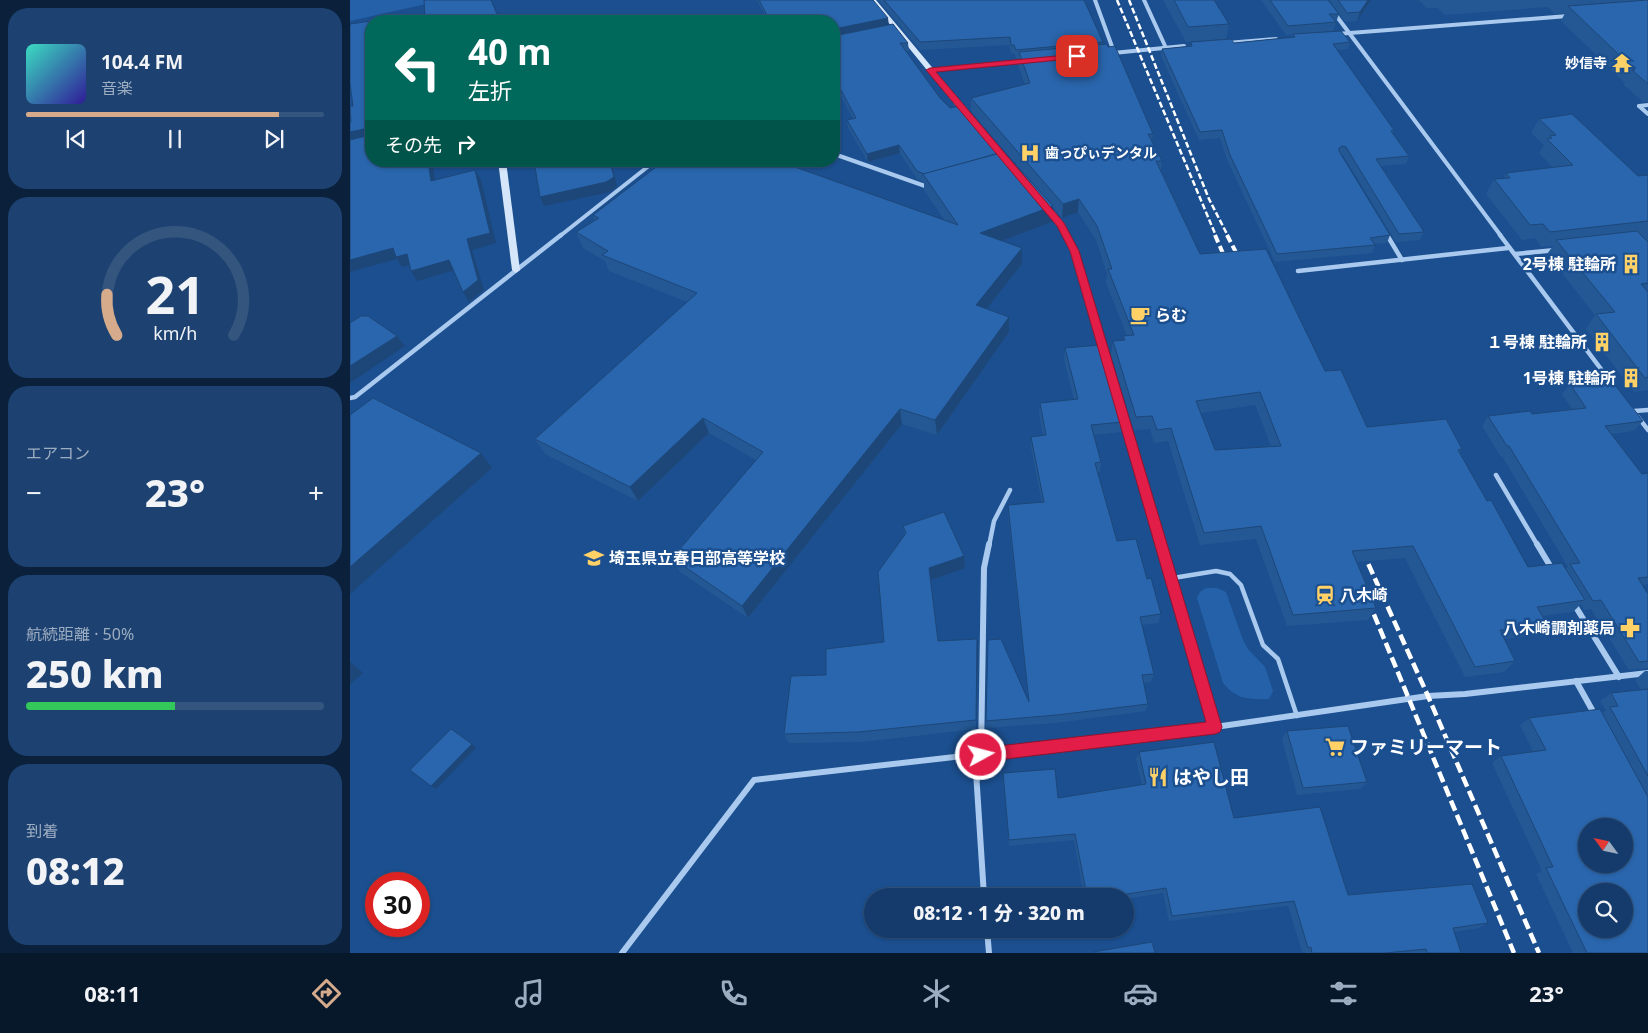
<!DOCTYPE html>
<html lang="ja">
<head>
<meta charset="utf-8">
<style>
  :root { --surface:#143b6b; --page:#1d4271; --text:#f1f3f6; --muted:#9dadc1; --line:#33557e; --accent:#d6ab8b }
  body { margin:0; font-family:"Noto Sans","Noto Sans JP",sans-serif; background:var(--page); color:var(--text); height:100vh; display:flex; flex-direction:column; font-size:19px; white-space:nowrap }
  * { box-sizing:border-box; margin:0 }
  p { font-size:16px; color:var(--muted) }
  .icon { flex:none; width:28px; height:28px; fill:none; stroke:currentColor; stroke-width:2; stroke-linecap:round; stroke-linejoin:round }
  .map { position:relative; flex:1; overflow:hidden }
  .sheet { display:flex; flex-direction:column; gap:8px; padding:8px; background:#0b203b; width:350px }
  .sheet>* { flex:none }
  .banner { position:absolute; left:15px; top:15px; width:475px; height:152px; border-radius:20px; box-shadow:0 1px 4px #0004,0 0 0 1px var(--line); background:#00695c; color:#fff; overflow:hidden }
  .needle { width:32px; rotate:303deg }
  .fabs { position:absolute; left:1228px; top:818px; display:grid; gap:10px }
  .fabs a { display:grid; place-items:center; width:55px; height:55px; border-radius:50%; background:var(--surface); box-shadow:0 1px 4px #0004,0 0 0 1px var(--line); font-size:25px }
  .speed { position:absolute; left:15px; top:872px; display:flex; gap:10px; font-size:25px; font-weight:700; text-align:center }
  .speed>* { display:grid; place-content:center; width:65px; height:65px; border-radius:50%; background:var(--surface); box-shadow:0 1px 4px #0004,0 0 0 1px var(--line); line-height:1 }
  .speed .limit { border:8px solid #d22; background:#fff; color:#111 }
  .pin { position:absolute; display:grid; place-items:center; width:42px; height:42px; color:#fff; margin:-21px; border-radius:10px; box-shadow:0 2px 8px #0006 }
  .me { position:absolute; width:55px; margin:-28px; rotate:83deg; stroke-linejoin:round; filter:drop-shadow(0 0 4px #0008) }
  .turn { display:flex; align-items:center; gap:18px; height:105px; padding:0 20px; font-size:22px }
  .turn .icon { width:65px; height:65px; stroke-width:2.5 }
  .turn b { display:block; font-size:35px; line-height:42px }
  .then { display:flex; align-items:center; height:48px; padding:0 20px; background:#0003; gap:10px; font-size:19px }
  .big { font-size:38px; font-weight:800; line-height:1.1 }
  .sheet .tile { flex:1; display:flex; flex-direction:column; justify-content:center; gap:8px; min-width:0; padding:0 18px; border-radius:20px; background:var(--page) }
  .sheet .dial { align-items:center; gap:0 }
  .dial svg { height:130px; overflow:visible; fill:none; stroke:var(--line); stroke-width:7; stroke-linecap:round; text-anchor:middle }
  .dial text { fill:var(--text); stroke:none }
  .song { display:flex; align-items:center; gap:15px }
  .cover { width:60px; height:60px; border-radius:8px; background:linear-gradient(135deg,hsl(170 70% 55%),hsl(250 70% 35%)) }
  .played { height:5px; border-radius:2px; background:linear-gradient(90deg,var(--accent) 85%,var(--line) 85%) }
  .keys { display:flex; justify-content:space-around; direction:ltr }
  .heat { display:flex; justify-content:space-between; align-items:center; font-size:28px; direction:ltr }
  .charge { height:8px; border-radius:4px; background:linear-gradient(90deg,#34c759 50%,var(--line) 0) }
  .trip { position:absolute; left:514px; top:888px; width:270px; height:50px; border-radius:25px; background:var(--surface); box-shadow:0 1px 4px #0004,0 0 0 1px var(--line); font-weight:800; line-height:50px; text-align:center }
  .dock { display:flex; height:80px; justify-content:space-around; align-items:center; background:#08182b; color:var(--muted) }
  .dock .icon { width:35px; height:35px }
  .dock .current { color:var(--accent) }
  .dock b { font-size:22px; color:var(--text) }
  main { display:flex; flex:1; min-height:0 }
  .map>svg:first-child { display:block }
</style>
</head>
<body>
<main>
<section class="sheet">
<div class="tile">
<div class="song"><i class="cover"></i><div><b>104.4 FM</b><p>音楽</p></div></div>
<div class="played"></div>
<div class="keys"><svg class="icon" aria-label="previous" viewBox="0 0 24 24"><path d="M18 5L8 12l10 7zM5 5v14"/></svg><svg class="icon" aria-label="pause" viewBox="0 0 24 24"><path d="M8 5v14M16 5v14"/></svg><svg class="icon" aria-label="next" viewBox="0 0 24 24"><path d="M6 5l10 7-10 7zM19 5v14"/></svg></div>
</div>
<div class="tile dial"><svg viewBox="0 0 100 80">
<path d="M14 69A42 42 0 1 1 86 69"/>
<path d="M14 69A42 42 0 0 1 8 44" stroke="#d6ab8b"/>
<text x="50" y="56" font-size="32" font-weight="700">21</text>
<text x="50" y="72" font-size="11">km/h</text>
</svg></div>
<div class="tile"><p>エアコン</p>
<div class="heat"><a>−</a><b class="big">23°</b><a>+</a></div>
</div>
<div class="tile"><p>航続距離 · 50%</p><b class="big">250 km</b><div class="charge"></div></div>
<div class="tile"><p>到着</p><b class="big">08:12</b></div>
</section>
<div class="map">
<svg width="1298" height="953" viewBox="0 0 1298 953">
  <rect width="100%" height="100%" fill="#1b4f8f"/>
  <g fill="#2461a8">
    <path d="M0,0h94l-94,21z"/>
    <path d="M856,588h11l9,4 17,48 5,9 17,18 8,24 -4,8c-20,1 -33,0 -46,-16l-26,-85 3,-6z"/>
  </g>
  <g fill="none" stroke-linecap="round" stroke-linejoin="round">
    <path stroke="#a9c9ee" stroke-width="4.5" d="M823,578l43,-7 14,3 11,11 22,60 15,14 19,57"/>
    <g stroke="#a9c9ee" stroke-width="4">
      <path d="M745,0l19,52"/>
      <path d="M794,0l22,48"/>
      <path d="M985,14l166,222"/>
      <path d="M987,34l231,-18"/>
      <path d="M877,43l49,-4"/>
      <path d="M763,53l71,-7"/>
      <path d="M580,70l95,-9"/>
      <path d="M1289,106l9,8"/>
      <path d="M1289,106l9,-1"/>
      <path d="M484,154l91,32 5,-1"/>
      <path d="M1036,233l2,3"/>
      <path d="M210,236l95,-75"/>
    </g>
    <g stroke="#a9c9ee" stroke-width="4.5">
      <path d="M1037,235l15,25"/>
      <path d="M1150,235l113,150"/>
      <path d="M1165,254l41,-4"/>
      <path d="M948,271l210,-23"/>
      <path d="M0,398l5,-1 206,-162"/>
      <path d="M1284,411l14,-1"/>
      <path d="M1288,417l10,13"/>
      <path d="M1146,475l42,71"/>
      <path d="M639,546l5,-25 16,-31"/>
    </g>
    <g stroke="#a9c9ee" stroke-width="6">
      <path d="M1187,544l15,25"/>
      <path d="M1224,604l45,73"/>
      <path d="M1226,681l19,34"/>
      <path d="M631,755l3,-187 5,-24"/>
      <path d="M625,756l9,140"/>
      <path d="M637,929l2,24"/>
      <path d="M272,953l132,-173 461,-53 213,-31 37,-2 183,-21"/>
    </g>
    <g fill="#d6e6fa" fill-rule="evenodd">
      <path d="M520,0h6l134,161v4h-6z"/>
      <path d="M148,161h8l14,109 -4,3 -4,-3z"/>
      <path d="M690,202h6l18,21 14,28 143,476 -2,4 -4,2 -4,-2 -2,-4 -139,-476 -12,-25 -18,-20z"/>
    </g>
    <g stroke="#fff" stroke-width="2.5" stroke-dasharray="6 2.5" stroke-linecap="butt">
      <path d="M767,0l99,236"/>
      <path d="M779,0l80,199 19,37"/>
    </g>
    <g stroke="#fff" stroke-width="4" stroke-dasharray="8 4" stroke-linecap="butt">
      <path d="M865,235l13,30"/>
      <path d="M877,235l15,29"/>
    </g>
    <g stroke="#fff" stroke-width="4.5" stroke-dasharray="11 4.5" stroke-linecap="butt">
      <path d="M1012,550l66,146 111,257"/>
      <path d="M1018,600l146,353"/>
    </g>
  </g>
  <g fill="#245895" fill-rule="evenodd">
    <path d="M407,0h116l16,25 19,18 1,8h-3l34,47 10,10 90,84 -69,-81v-13l54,-13 -7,-20v-7h-2l-2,-5h-3l-2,-8 -89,5 -42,-50h206l19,42v2l50,90 -1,6 10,21 -1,9 39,84 125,117 42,56 95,22 -2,4 27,48 41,66 38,2 2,-2 -66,-111h-2l-18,-30 6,-10 44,-2 40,-5 -10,-15 8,-10 73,37 -9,10 -23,3 31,40 6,-1v111l-6,1 6,9v74l-19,2 -38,-61 -7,1 -3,-6 -8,8 -31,4 4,6 -11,11 -9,1 -2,3 -20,2 11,22 -11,11 -39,5 -60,-119 -49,4 20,46 -8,12 -81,6 -31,-87 -56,6 -32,-104 -14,2 -4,-14 -16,1 -23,-76 2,-13 10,-1v-4h4l-21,-53 1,-9 -11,-34 -18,-28 -16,6 -9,-11 -1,15 -50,19 20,7v16l-36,45 23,23 -72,103 -35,-11 -154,194 -68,-46 -8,-14 84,-98 -47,-27 -71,68 -93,-47 -10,-15 152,-137 -78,-31 -4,-10 -22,-13 -7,-16 19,-11 -2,-6 135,-50 -2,-4h52l167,60 -21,-31v-8l-7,-3 -17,-26 -32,9 -20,-34 -1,-8 6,-1 -19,-36v-62h-66zM905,405l16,41 -56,4 -14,-37z"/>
    <path d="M813,0h51l15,24 -3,15 -40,3z"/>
    <path d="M911,0h67l11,14 -6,17 -47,4z"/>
    <path d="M979,0h42l-14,21 -12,1z"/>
    <path d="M1069,0h229v102h-5l-19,-17 1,-2 -64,-62 4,-8 -11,1 -6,-7 -103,8 -7,-7h-12z"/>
    <path d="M943,34l57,8 -2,7 -11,1 57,80 -1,3 16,23 -3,8 -25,2 43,66 -4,8 -24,2 -53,-87 -2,-1 49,81 -3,8 -13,1 1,1 -3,8 -97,9 -47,-100 -8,-24 -21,2 -38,-84 1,-7 28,-3 1,-4 43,1 58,-6z"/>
    <path d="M1189,119l99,57 10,-1v215l-14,2 -48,-63 9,-14 -48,-61 6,-8 -12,1 -6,-9 -13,2 -36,-46 8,-15h10l2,-6 47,-5 -14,-15 5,-8 -13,-12z"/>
    <path d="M715,348l58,74 -2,10 -27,3 7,27 -1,10h-2l19,69 30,38 14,35 -3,9 -16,2 12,49 -3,8 -8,1 5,21 -2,7 -90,12 -70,5v-7l42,-23 -20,-183v-10l34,-2 -11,-56v-10l12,-1 -4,-23 1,-10 34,-3 -10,-41z"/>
    <path d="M553,526l61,30 1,12 -34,12 7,61 39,-2 -1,90 -114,13 -73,1 -5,-9 42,-59 58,-33 20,-107z"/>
    <path d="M1295,671h3v282h-75l-37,-79 6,-3 -50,-108 9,-7 32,-5 -13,-26 9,-7 73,-5 4,-2 -6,-10 11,-8 30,-3 -6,-10z"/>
    <path d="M937,731l80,51 -7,7 -63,6 -15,-56z"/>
    <path d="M789,752l209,143 140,28 -9,5 -25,4 7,21h-156v-1h-3l-14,-46 -119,15 -6,-28 -38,6v-3h-41l-10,-56 -65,6 -6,-73 55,25 84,-13 -6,-26z"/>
  </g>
  <g fill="#1d4779">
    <path d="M1018,0h3l-14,21 3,-9z"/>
    <path d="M538,18l1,8 -55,11v-8z"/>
    <path d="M14,129l7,10 -21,5v-12z"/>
    <path d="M549,145l1,8 -32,9 -1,-8z"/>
    <path d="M78,161h5l3,30 -5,-10z"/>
    <path d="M260,161h1l6,25 -7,6 -66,14 -4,-9z"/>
    <path d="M125,170l6,10 15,63 -24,7 12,40 -15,12 -6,-10 4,-53z"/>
    <path d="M729,199l-1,13 -16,6 1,-14z"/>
    <path d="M703,206l-1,16 -72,27v-16z"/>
    <path d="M43,248l14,6 6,10 -11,3 -5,-8 -47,13v-12z"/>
    <path d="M672,248v16l-45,57 -1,-16z"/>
    <path d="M99,260l6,10 -38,11 -6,-10z"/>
    <path d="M659,317v15l-72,103 -2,-15z"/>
    <path d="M47,336l8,10 -55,37v-17z"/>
    <path d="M550,409l2,15 -154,194 -6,-12z"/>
    <path d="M353,418l6,15 -71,68 -8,-14z"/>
    <path d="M131,453l11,15 -142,126v-27z"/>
    <path d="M614,556l1,12 -34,12 -2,-12z"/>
    <path d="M627,639l1,10 -2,80v-9z"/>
    <path d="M0,662l13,11 -13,11z"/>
    <path d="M122,744l4,4 -40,41 -5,-3z"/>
  </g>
  <g fill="#2a66ad" stroke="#1d4779" fill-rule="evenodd">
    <path d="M74,0h67l9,21h-128l53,-6z"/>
    <path d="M409,0h114l15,18 -54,11v-8h-64z"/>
    <path d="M534,0h200l19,42 -87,8 -2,-5h-3l-1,-8 -90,5z"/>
    <path d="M824,0h40l15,24 -41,3z"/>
    <path d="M920,0h58l11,14h-10l7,8 -48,4z"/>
    <path d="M988,0h30l-8,12 -13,1z"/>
    <path d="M1298,0v84l-16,-14h3l-67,-64z"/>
    <path d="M21,21v140h57l3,20 44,-11 15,63 -23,6 11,41 -15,12 -14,-32 -38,11 -4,-17 -11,3 -3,-9 -43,12v-120l16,-4 1,-5 -3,-2 -14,3v-9l1,-1 -1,-16h3l-3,-23v-59z"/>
    <path d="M543,24l15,19h-8l40,55 10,10 10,-2 39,47 -75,21 -7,-3 -18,-26 -32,9 -20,-34 9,-2 -22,-41v-41z"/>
    <path d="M991,31l9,11 -17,2 61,86 -3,1 18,25 -33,3 48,73 -25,2 -53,-87 -4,-1 -3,2v3l51,84 -20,3 5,7 -98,9 -47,-99 -8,-25 -22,2 -38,-83 30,-3 -1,-4 40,-3 3,4 61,-6 -2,-3z"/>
    <path d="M757,44l1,3 7,-1 38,88h-5l14,27h-6l44,93 66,-5 59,122 16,-1 26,57 79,-8 16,30 -4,1 29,51 4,-1 37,67 34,-4 23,37 -48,7 9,15 -12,2 1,2 -35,4 15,31 -40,6 -62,-121 -61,5 24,57 -83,7 -32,-89 -57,7 -33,-105 -14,2 -5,-14 -16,1 -23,-76 12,-1 -2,-4 11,-1 -26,-66h4l-15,-43 -18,-27 -16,5 -92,-106 59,-15 -11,-31zM910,392l21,54 -66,4 -19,-49z"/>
    <path d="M1222,114l66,62 10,-1v46l-98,11 -7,-8 -13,1 -36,-46 16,-1 -4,-5 67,-8 -26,-26 5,-1 -2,-2 6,-1 -17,-16z"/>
    <path d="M654,152l49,54 -73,27 42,15 -46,57 33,12 -74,103 -35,-11 -158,197 -70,-48 91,-106 -60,-34 -73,69 -95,-48 162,-146 -95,-38 6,-4 -32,-19 23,-14 -6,-3 71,-54h53l13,5 -2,-5h50l180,64 -35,-51z"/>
    <path d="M184,161h76l4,16 -8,5 -66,15z"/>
    <path d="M1287,231l11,11v41l-7,1 7,8v85l-3,1 -49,-64 19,-2 -59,-72z"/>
    <path d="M11,316h7l29,20 -47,30v-43z"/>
    <path d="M750,345l23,77 -32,3 10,37 -6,1 22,78 19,-2 11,40 4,-1 10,36 -21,3 14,57 -12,1 6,29 -91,11 -71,6 2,-81 13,-1 28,63 -21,-197 36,-3 -13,-65 15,-2 -6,-32 38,-4 -13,-51z"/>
    <path d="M1261,380l32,41 -38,5 37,48 6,-1v104l-10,1 10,16v67l-9,1 -38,-62 -8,1 -23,-37 10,-1 -71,-117h-2l-19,-30 42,-5 2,3 54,-6 -16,-24z"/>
    <path d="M23,398l108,55 -131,114v-152z"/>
    <path d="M594,512l20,44 -35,12 9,73 39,-2 -1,81 -118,12 -74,2 7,-58 35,-1v-26l58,-7 -6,-70 28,-39 -3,-7z"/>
    <path d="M1298,689v87l-38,-69 8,-1 -7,-13z"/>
    <path d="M1250,709l48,88v156h-61l-41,-85 7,-1 -52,-111 45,-6 -17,-32zM1236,826h38v38h-38zM1236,891h38v38h-38z"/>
    <path d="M998,726l19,56 -64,6 -16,-57z"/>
    <path d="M101,729l21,15 -41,42 -21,-16z"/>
    <path d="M864,742l20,76 86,-11 28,88 124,-11 16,39 -35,5 8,25h-34l-1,-4 -41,4h-73l-1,-6 -3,1 -14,-47 -122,15 -6,-28 -52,8h-27l-12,-62 -66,6 -6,-67 52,-4 3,29 88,-14 -7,-32z"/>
    <path d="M802,942l3,11h-61l-1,-1z"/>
  </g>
  <path fill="#e11d48" stroke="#92132f" d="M727,54l4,2 -1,2 -144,14 128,151 15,28 143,476 -2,5 -5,2 -234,28 -5,-2 -2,-5 2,-5 5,-2 225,-26 -136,-471 -13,-25 -131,-156 4,-2z"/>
  <defs>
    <symbol id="temple-bare" viewBox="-9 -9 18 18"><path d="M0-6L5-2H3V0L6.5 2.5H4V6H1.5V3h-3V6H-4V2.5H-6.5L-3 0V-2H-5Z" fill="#ffd166" stroke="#1b4f8f" stroke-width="2.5" paint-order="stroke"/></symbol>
    <symbol id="hospital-bare" viewBox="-9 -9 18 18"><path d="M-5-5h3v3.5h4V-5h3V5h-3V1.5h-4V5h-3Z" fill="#ffd166" stroke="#1b4f8f" stroke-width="2.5" paint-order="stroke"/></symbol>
    <symbol id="building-bare" viewBox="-9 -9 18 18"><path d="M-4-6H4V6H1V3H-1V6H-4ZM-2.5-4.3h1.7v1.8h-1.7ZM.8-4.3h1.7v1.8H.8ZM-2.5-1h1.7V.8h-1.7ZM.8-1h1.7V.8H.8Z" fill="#ffd166" stroke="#1b4f8f" stroke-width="2.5" paint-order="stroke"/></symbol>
    <symbol id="cafe-bare" viewBox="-9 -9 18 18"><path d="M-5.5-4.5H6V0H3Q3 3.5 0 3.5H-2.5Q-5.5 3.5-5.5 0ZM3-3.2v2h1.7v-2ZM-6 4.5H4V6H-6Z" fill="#ffd166" stroke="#1b4f8f" stroke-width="2.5" paint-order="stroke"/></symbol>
    <symbol id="school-bare" viewBox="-9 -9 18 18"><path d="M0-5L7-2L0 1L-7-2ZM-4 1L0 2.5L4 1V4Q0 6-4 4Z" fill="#ffd166" stroke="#1b4f8f" stroke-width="2.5" paint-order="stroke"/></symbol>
    <symbol id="station-bare" viewBox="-9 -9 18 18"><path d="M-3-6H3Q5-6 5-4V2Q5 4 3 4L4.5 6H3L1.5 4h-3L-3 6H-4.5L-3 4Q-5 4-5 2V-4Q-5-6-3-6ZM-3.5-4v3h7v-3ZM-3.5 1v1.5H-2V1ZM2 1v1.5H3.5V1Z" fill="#ffd166" stroke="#1b4f8f" stroke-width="2.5" paint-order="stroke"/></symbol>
    <symbol id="pharmacy-bare" viewBox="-9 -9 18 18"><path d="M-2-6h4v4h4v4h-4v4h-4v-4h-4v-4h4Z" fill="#ffd166" stroke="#1b4f8f" stroke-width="2.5" paint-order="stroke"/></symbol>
    <symbol id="supermarket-bare" viewBox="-9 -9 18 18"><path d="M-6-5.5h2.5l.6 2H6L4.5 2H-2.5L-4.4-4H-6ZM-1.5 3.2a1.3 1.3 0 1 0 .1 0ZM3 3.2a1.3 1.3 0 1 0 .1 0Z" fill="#ffd166" stroke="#1b4f8f" stroke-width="2.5" paint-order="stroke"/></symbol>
    <symbol id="restaurant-bare" viewBox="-9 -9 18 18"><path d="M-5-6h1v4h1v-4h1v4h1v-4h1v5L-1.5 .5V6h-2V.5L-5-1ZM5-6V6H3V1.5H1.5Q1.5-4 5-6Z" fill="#ffd166" stroke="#1b4f8f" stroke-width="2.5" paint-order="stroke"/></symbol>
  </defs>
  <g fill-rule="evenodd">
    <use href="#temple-bare" x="1258" y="49" width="28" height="28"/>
    <use href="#hospital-bare" x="666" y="139" width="28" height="28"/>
    <use href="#building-bare" x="1267" y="250" width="28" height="28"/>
    <use href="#cafe-bare" x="776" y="301" width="28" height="28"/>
    <use href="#building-bare" x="1238" y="328" width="28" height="28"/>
    <use href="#building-bare" x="1267" y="364" width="28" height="28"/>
    <use href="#school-bare" x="230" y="544" width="28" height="28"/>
    <use href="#station-bare" x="961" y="581" width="28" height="28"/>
    <use href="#pharmacy-bare" x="1266" y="614" width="28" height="28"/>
    <use href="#supermarket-bare" x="971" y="733" width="28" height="28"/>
    <use href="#restaurant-bare" x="794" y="763" width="28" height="28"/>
  </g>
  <g text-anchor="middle" stroke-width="5" stroke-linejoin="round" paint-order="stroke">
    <g font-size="14" font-weight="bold" fill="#fff" stroke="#1b4f8f" text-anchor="end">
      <text x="1257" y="68">妙信寺</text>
      <text x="695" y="158" text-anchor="start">歯っぴぃデンタル</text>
    </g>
    <g font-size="16" font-weight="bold" fill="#fff" stroke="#1b4f8f" text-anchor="end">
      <text x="1266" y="270">2号棟 駐輪所</text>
      <text x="805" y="321" text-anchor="start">らむ</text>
      <text x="1237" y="348">１号棟 駐輪所</text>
      <text x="1266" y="384">1号棟 駐輪所</text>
      <text x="259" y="564" text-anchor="start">埼玉県立春日部高等学校</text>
      <text x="990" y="601" text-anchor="start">八木崎</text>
      <text x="1265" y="634">八木崎調剤薬局</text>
    </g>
    <g font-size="19" font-weight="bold" fill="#fff" stroke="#1b4f8f" text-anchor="start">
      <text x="1000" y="754">ファミリーマート</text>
      <text x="823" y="784">はやし田</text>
    </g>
  </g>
</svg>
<div class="fabs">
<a><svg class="needle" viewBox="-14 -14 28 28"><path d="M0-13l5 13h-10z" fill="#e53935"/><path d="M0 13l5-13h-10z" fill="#9dadc1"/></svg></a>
<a><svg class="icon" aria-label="search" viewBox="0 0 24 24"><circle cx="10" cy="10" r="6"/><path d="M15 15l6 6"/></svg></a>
</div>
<div class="speed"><div class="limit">30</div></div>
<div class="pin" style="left:727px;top:56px;background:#d93025"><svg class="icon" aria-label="arrive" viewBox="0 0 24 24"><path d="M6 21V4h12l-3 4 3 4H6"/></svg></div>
<svg class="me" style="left:631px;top:755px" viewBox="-20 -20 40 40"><circle r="17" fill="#e11d48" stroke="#fff" stroke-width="3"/><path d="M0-11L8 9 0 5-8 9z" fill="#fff"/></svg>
<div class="trip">08:12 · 1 分 · 320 m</div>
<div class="banner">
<div class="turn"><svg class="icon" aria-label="left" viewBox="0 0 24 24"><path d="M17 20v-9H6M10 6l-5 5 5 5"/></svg><div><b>40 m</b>左折</div></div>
<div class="then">その先<svg class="icon" aria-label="right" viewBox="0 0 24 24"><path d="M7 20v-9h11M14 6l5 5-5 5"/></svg></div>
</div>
</div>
</main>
<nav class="dock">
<b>08:11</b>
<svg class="icon current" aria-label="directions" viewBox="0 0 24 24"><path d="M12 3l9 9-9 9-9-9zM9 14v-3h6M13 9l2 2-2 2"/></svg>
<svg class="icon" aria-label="music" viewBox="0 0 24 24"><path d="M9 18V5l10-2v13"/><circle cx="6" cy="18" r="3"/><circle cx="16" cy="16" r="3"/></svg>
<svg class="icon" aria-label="phone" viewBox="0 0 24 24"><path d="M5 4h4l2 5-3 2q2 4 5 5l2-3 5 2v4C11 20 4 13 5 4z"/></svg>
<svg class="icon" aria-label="climate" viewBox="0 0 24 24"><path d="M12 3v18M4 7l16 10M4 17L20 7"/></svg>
<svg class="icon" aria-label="car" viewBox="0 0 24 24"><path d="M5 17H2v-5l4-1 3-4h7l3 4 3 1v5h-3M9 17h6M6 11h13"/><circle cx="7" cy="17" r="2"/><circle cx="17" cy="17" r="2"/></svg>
<svg class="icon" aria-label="filters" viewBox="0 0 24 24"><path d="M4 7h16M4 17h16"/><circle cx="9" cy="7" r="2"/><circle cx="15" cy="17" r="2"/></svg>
<b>23°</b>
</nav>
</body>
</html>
